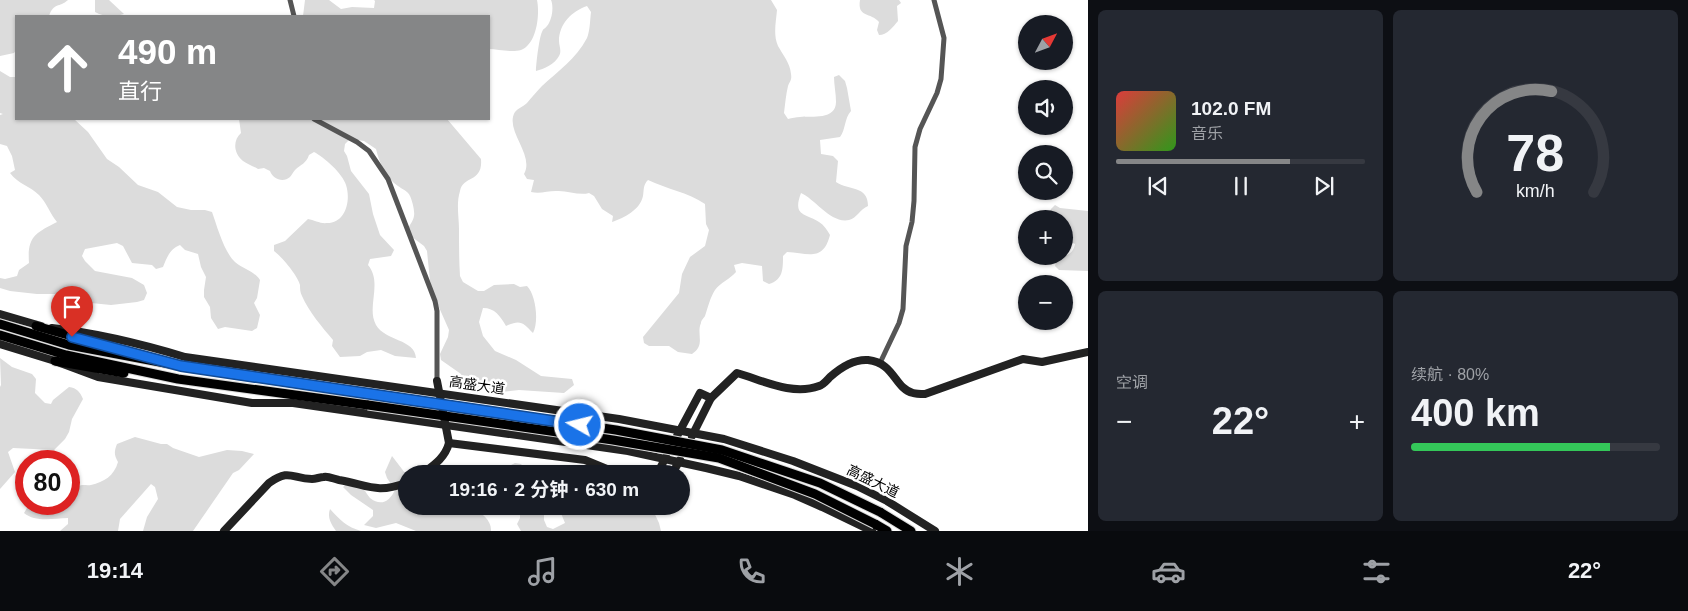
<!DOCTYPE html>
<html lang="zh">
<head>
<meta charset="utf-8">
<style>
  :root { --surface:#171b24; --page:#242831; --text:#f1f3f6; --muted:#9ea1a6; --line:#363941; --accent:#858687 }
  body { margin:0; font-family:Helvetica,"Noto Sans SC",sans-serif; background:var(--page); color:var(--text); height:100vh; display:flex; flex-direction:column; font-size:19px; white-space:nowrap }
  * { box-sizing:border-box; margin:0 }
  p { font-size:16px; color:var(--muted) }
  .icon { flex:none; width:28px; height:28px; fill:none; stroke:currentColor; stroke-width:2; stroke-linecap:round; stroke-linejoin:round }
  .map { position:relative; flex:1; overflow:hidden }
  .side { display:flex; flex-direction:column; gap:10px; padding:10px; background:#0d0f14; width:600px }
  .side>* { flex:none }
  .hud { position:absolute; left:15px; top:15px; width:475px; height:105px; border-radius:0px; box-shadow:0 1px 4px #0004; background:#858687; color:#fff; overflow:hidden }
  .needle { width:32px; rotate:49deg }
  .tools { position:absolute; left:1018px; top:15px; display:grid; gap:10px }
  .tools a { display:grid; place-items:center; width:55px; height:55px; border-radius:50%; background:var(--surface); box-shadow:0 1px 4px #0004; font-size:25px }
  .speed { position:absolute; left:15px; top:450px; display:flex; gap:10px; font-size:25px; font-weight:700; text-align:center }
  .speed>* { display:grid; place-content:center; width:65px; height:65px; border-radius:50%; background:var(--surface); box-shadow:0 1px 4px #0004; line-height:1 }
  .speed .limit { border:8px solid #d22; background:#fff; color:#111 }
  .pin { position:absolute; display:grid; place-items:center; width:42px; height:42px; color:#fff; margin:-51px -21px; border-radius:50% 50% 50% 0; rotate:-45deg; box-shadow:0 0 5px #0007 }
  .pin .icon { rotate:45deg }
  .me { position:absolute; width:55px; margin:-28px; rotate:278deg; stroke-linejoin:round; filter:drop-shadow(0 0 4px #0008) }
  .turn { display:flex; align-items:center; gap:18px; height:105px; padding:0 20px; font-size:22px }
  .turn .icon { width:65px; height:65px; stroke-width:2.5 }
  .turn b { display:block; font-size:35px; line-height:42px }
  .big { font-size:38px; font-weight:700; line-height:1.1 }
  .side .tile { flex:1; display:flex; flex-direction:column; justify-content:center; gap:8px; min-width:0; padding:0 18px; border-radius:8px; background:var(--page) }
  .side .dial { align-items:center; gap:0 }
  .dial svg { height:130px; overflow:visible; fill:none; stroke:var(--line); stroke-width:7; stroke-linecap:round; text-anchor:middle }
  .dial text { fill:var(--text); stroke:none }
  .song { display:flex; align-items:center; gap:15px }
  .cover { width:60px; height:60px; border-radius:8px; background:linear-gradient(135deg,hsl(0 70% 55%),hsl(110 70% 35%)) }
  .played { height:5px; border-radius:2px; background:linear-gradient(90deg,var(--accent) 70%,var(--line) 70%) }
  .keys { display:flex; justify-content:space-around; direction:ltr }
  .heat { display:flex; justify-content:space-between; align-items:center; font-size:28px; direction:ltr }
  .charge { height:8px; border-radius:4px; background:linear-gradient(90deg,#34c759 80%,var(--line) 0) }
  .side .tiles { flex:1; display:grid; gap:10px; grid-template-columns:repeat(2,1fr) }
  .trip { position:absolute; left:398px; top:465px; width:292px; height:50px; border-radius:25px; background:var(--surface); box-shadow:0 1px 4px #0004; font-weight:700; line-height:50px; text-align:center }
  .tabs { display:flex; height:80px; justify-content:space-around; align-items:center; background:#090b0e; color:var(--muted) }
  .tabs .icon { width:35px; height:35px }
  .tabs .current { color:var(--accent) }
  .tabs b { font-size:22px; color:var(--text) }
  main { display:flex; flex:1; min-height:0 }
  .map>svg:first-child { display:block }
</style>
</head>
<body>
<main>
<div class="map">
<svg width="1088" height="531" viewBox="0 0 1088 531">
  <rect width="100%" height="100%" fill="#fff"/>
  <g fill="#dcdcdc">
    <path d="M0,0h68c-9,8 -14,2 -19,16h-33v34l-2,3 -14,3z"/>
    <path d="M95,0h14l15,14c-9,3 -21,3 -29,-2z"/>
    <path d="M305,0h24l12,9 11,-2 22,1 1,-7 -1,-1h163c3,14 0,44 -16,50 -10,3 -23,-1 -32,-1v-33h-186z"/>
    <path d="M551,0h220l6,10c-1,12 -4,25 1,36 5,9 12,17 13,28 1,6 -1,7 -3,12 -2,8 -3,19 -4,27l4,6c4,-1 8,-2 12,-2 12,-1 36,3 36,-15 0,-9 -2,-17 -2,-25l5,-2 6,6 2,7 4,23c-7,8 -5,18 -11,26l-20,3 1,14 12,2 5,5 -2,21c13,9 32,3 32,24 -8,3 -11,12 -19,14 -18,4 -34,-21 -48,-27 -9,24 5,20 18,29 5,3 8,8 11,13 -7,27 -22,18 -43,17l-4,4c0,13 0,24 -14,28l-6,-3 -1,-15 -20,-3 -8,2 2,7c-6,7 -16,11 -21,18 -5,8 -7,17 -10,26 -1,2 -4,4 -4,7 -5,11 5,22 -9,31l-14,-2 -9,-6h-20l-5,-3 -1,-6 36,-44 3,-19 8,-17 15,-11 4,-16 -3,-6 -1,-20c-17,-12 -39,-15 -57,-24 -5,5 -4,9 -5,16 -3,14 -19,22 -31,26l1,-6 -11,-7 -8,-13 -5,-3c-10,3 -22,-3 -33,-2 -9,0 -16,3 -25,1l3,-12 -7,-1 -3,-5c11,-19 -20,-44 -9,-62 3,-4 8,-5 12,-9 5,-6 10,-12 15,-17 16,-15 34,-27 45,-48 3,-7 3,-18 4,-26l-4,-6c-15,5 -28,18 -28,35 0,5 3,10 0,15 -4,8 -15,13 -23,15 0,-6 3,-33 6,-39 2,-5 1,-1 5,-6 5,-6 7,-19 4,-26z"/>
    <path d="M860,0h39l2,3 -4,3 1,15c-5,6 -11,14 -19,14l-2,-5 2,-8c-8,-10 -22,-4 -19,-22z"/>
    <path d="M0,71l10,6h6v42h58l14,13 19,27 12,8 19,18 20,7 19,15 14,3h14l7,2c5,14 12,40 23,50 8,7 19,9 25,18l-3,18 -3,5 6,12 -3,13 -5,3 -27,-4 -7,2 -7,-11 -1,-11 -6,-10v-7l2,-13 -5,-10 -3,-13 -13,-4 -5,-5c-10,4 -13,12 -17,22l-7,2 -4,-4 -20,-2 -9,-17 -6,-3 -32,6 -3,7 3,5 10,10 37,7 12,7 3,8 -3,7 -7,2 -26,3 -20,-2 -20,-9h-34l-27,-3 -10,-3v-10l5,1 12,-3 2,-6 10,-7c-2,-27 7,-30 28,-41 -7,-8 -10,-19 -18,-27 -9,-9 -21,-11 -29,-22l5,-3 -3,-14 -5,-10 -7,-2v-29l3,-1 -3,-1z"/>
    <path d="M239,119h208l34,40c2,24 -18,16 -21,32 -4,13 -1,26 -1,38 0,16 0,31 1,47l3,6 15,9h6l10,-6 20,-1 6,3 7,-1c9,9 12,36 6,47 -10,-10 -12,-14 -27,-7 -6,-10 -11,-18 -23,-18l-4,14 4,14 12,15 21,9 25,16 31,3 2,6 -10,8 -45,-3 -26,3 -14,-4h-12l-6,-15 -20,-14 -1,-6 8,-17 1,-7 -15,-34 -4,-15 -3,-30 -3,-5 -16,-12c-1,-8 5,-11 6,-18 1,-5 -2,-16 -4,-20 -2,-5 -8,-7 -12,-10 -12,-8 -19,-24 -22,-37l-12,-8 -14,-2 -5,5 -1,7 3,5 4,15 18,23 4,20 7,21 14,15 -3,6 -21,3 -2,6c15,18 -2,42 8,60 9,16 39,14 40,33l-21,-2 -14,-6 -14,2 -7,4 -20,1 -8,-11 1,-6c-11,-13 -24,-28 -31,-44 -2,-4 -2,-7 -2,-11 -2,-9 -18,-28 -26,-34v-6l11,-4 23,-22c6,1 13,5 19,4 19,0 24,-23 19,-38 -3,-11 -22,-28 -32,-33l-5,3c-3,9 -8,9 -14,15 -2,2 -3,5 -5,7 -7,6 -17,2 -20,-6l-6,-3 -6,1c-5,-3 -11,-5 -15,-8 -10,-8 -10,-21 -2,-28z"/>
    <path d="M1055,205l5,3 28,3v60l-29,-1 -4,-4 2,-7c9,-4 16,-4 18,-15l-6,-3h-5v-22h-17l4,-10z"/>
    <path d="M0,358l12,9 20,7 4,5 -1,14 10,10 6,1 2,-4 16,-13c8,1 11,5 14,12l-11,20 -3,13 -4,7 -11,11 -41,-2 -5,4 7,20 -15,17v-102l1,-2z"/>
    <path d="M135,437l26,7h6l6,4 26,9 28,-7 15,1 12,3 -15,16 -6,3 -40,58h-50l4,-14 11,-18 -3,-12 -4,-3 -31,35 -2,12h-58l8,-7v-6c-14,0 -32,5 -44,-5l3,-5 9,-4h33v-10c3,-3 6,-6 10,-8 4,-2 7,0 12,-1 13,-3 23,-9 27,-23 -4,-7 -4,-10 -1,-18z"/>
    <path d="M392,456l13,17 5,1h-4v32l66,1c8,5 20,13 19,24h-75l-20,-8 -20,5 -12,-3 9,-9v-6l-22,-15 -8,-8 6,-5c4,2 11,3 14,7 3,2 4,6 7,9 11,9 20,3 25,-8l-8,-12 -2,-6z"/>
    <path d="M515,463l6,1 8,10h-26v-5z"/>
    <path d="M520,506h24v14l3,7 6,2 12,-6 -7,-17h54l3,6 6,1 6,-7h24l8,17 2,8h-140l-4,-7 3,-6z"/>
    <path d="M330,509c10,11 17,18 31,22h-25c-5,-7 -9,-14 -6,-22z"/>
  </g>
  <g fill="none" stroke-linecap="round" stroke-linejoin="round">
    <defs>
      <g id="highway">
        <path d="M0,324l69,21 112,21 189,28"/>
        <path d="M36,326l78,22"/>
        <path d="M0,335l66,20 112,24 190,26"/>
        <path d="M55,361l69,12"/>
        <path d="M880,512l31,19"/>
        <path d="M875,524l12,7"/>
      </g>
    </defs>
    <use href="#highway" stroke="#dbdbdb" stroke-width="11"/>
    <g stroke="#555" stroke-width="5">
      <path d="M290,0l4,16"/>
      <path d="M314,119l43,23 12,9 19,28 47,122 2,10v70"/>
      <path d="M880,363l19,-40 4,-14 3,-63 6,-24 2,-21 1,-54 5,-18 17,-36 4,-14 3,-41 -10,-38"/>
    </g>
    <g stroke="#222" stroke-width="8">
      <path d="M0,314l41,12"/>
      <path d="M52,328c45,5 90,16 133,29l434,62 105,20 69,22 64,25 30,15 48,30"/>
      <path d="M0,344l55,17 43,16 154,26h41l335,48 78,17 33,8 56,19 27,12 50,24"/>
      <path d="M711,398l26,-25c25,7 55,23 82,13 4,-1 8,-6 11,-9 10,-9 24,-18 38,-17 27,3 26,28 45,33 3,1 8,1 12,1l98,-35 19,3 46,-10"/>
      <path d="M677,436l23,-43 11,5 -19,38"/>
      <path d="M422,474c12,-9 23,-16 27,-31l136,17 34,14"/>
      <path d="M657,474l9,-17"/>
      <path d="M672,474l8,-14"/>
      <path d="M224,531l45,-48c21,-15 23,-4 43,-4 4,0 8,-2 12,-2 4,-1 10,2 15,3 29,5 37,14 67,3"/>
    </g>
    <use href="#highway" stroke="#000" stroke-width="9"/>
    <defs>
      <g id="highway-bridge">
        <path d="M370,394l246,36 106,20 98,33 60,29"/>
        <path d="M368,405l245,35 106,18 96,36 60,30"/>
      </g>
    </defs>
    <use href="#highway-bridge" stroke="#dbdbdb" stroke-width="11" stroke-linecap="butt"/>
    <path stroke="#222" stroke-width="8" d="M437,381l12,62"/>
    <use href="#highway-bridge" stroke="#000" stroke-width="9"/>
  </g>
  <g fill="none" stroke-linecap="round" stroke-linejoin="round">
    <defs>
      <path id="route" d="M72,337l109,29 399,59"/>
    </defs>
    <use href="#route" stroke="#114b97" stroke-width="12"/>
    <use href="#route" stroke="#1a73e8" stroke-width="9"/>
  </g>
  <g text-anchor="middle" stroke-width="5" stroke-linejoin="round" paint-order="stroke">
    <g font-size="14" fill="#000" stroke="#fff">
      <text transform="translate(477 385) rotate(8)" y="5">高盛大道</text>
      <text transform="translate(873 481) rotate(26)" y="5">高盛大道</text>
    </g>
  </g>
</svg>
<div class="tools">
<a><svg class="needle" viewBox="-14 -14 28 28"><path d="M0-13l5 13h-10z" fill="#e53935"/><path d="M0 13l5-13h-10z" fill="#9ea1a6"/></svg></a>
<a><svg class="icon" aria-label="sound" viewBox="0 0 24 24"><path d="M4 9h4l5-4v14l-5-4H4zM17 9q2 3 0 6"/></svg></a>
<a><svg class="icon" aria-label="search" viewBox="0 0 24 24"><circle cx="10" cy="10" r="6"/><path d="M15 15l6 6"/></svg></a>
<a>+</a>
<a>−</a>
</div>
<div class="speed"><div class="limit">80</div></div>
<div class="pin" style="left:72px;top:337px;background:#d93025"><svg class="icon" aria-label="arrive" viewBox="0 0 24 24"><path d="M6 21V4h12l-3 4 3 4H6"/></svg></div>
<svg class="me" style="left:580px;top:425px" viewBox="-20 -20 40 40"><circle r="17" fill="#1a73e8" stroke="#fff" stroke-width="3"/><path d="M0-11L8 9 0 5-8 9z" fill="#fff"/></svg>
<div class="trip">19:16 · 2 分钟 · 630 m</div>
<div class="hud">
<div class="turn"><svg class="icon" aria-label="ahead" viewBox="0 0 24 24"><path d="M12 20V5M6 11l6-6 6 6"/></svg><div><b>490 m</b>直行</div></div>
</div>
</div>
<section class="side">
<div class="tiles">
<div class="tile">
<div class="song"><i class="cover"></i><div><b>102.0 FM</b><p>音乐</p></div></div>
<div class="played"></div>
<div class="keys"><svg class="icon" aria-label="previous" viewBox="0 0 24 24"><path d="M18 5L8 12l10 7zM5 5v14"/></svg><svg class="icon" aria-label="pause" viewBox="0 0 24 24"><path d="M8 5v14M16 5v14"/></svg><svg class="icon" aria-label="next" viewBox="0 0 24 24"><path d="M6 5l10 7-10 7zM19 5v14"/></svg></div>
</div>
<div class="tile dial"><svg viewBox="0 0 100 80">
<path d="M14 69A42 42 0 1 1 86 69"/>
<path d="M14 69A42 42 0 0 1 60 7" stroke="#858687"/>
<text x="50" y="56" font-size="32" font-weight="700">78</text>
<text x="50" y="72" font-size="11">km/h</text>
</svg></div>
<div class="tile"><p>空调</p>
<div class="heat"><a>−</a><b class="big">22°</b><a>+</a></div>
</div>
<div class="tile"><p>续航 · 80%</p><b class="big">400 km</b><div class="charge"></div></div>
</div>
</section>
</main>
<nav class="tabs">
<b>19:14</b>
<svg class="icon current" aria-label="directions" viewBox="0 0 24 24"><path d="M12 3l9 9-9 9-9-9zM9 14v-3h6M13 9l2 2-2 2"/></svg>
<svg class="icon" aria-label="music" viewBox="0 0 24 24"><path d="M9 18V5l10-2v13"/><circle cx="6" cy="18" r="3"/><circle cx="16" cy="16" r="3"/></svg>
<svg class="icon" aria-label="phone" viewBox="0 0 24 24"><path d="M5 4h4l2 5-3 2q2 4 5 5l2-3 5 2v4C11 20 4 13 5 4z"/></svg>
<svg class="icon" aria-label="climate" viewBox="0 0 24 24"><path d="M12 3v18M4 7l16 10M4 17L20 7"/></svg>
<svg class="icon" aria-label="car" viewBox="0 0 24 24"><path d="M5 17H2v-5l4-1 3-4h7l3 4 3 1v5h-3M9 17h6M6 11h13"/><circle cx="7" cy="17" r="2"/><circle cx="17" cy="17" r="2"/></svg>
<svg class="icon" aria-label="filters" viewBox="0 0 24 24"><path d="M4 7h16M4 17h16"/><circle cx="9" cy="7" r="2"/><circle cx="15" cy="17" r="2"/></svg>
<b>22°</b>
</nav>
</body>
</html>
